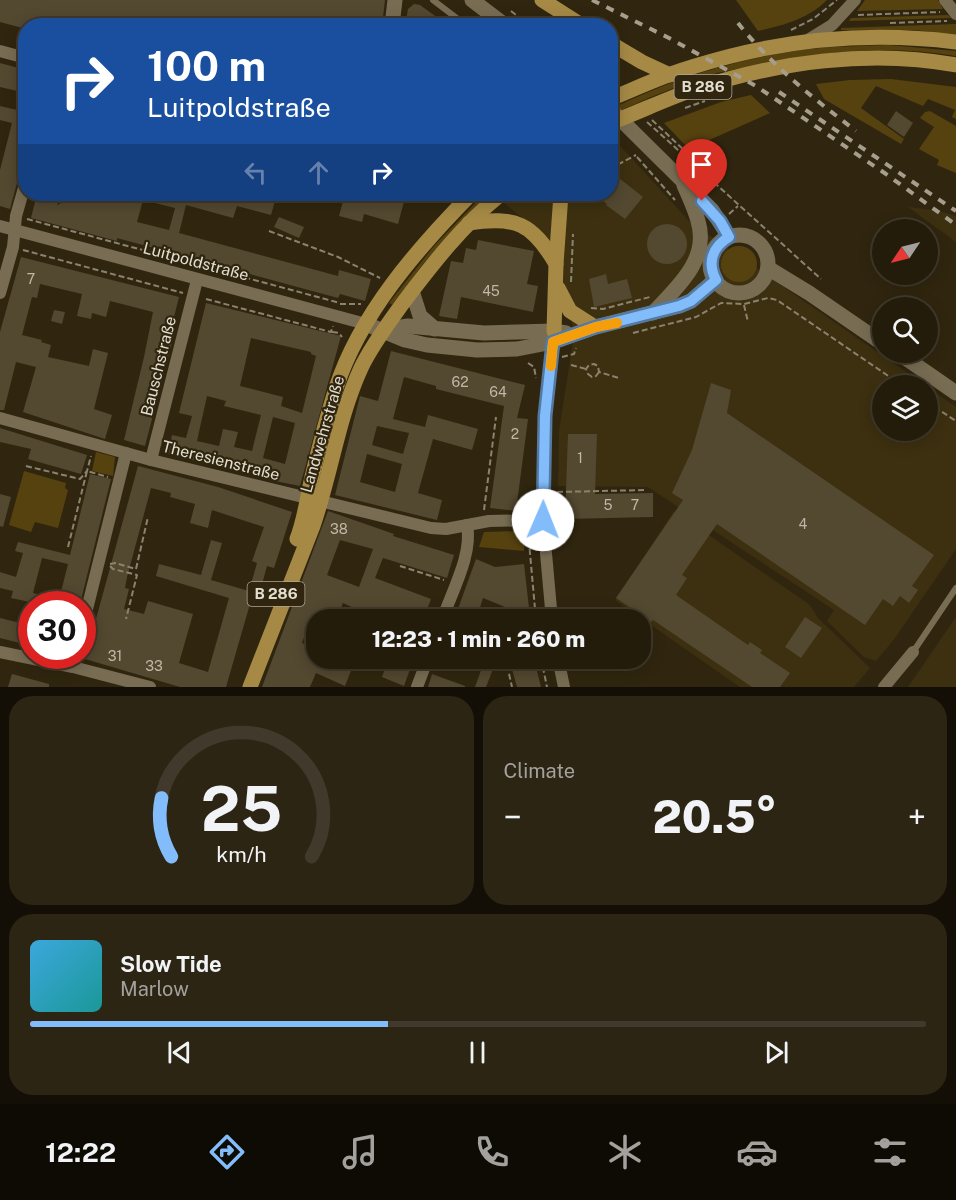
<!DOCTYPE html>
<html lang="en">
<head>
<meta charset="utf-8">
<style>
  :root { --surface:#241c0b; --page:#2c2514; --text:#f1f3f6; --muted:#a3a19d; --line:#413a2c; --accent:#82bcfa }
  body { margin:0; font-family:"Public Sans",sans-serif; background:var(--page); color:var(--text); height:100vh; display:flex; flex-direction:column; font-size:22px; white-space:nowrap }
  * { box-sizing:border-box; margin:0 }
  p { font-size:20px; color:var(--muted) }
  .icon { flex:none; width:33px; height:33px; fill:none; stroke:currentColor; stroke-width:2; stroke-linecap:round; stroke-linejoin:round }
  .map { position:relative; height:687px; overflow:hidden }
  .drawer { display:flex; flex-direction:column; gap:9px; padding:9px; background:#140f06; flex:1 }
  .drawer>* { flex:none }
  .guide { position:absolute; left:18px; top:18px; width:600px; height:183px; border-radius:24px; box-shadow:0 3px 15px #0003,0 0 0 2px var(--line); background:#1a4fa0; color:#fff; overflow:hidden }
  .needle { width:39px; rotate:235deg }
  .buttons { position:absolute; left:872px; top:219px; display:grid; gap:12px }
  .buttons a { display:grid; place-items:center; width:66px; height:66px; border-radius:50%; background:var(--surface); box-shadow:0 3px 15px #0003,0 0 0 2px var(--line); font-size:30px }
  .speed { position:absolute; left:18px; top:591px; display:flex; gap:12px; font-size:30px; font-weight:700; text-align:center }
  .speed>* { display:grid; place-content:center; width:78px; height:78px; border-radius:50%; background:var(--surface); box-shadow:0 3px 15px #0003,0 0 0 2px var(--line); line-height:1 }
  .speed .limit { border:9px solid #d22; background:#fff; color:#111 }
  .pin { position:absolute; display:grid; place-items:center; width:51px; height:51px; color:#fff; margin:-62px -26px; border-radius:50% 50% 50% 0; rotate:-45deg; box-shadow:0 0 6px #0007 }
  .pin .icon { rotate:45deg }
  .me { position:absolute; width:66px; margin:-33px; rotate:1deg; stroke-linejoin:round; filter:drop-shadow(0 0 4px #0008) }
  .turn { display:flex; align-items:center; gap:21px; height:126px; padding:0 30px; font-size:27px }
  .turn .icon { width:78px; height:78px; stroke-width:2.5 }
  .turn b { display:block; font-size:42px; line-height:51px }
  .lanes { display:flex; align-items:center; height:57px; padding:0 30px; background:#0003; justify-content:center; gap:30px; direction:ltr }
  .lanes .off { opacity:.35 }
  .big { font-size:45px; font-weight:800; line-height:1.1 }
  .drawer .tile { flex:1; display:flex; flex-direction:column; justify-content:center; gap:9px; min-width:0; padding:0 21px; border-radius:24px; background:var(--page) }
  .drawer .dial { align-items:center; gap:0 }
  .dial svg { height:156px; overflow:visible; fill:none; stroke:var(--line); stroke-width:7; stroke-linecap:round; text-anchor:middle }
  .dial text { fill:var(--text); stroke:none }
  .song { display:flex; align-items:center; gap:18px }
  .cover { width:72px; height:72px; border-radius:9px; background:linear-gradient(135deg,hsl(200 70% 55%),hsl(180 70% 35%)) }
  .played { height:6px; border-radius:3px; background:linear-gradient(90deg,var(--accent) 40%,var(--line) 40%) }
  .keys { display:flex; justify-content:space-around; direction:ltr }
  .heat { display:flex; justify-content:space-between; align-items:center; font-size:33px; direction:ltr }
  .drawer .tiles { flex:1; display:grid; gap:9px; grid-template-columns:1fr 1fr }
  .tile:last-child { grid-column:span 2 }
  .trip { position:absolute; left:306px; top:609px; width:345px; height:60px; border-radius:24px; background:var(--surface); box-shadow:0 3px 15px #0003,0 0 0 2px var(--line); font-weight:800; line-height:60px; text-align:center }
  .tabs { display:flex; height:96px; justify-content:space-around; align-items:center; background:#0e0b04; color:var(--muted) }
  .tabs .icon { width:42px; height:42px }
  .tabs .active { color:var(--accent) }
  .tabs b { font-size:27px; color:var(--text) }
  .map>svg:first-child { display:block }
</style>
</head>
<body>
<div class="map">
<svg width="956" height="687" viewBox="0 0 956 687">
  <rect width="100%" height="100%" fill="#30260f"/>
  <g fill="#3d3010">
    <path d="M611,136l79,86 235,163 -43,1v44h45v-43l29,20v142l-61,89 -19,23 -12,-4 -37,-36 7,-11 -186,-123 -90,-1 1,-55 15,-95 -9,-50 -23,-52 -49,-40h117z"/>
    <path d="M908,207l31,4 17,5v26z"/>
    <path d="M674,511l136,94 8,13 52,50 -16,19h-114l-125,-87z"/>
    <path d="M956,617v70h-48z"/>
  </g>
  <g fill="#56420f">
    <path d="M736,0h91c-19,19 -43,25 -69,31z"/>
    <path d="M865,0h73l5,9 -86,2z"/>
    <path d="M948,15l3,3 -102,3 2,-3z"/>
    <path d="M956,24v11l-42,-5h-73v-2z"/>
    <path d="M889,45l67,6v5c-67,-11 -133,-5 -199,9 -13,3 -27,5 -40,8 -36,11 -72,26 -106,42v-6c64,-32 137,-54 209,-61 23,-2 46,-2 69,-3z"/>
    <path d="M891,79l65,8v32l-4,-2 3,-7 -27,-11 -5,7 -47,-20 -15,22 43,31 -3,5 -77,-45 -8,-15 34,-4z"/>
    <path d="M751,95l19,18 -81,36 -25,-26 57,-21z"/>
    <path d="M930,111l26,15v47l-19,-8 2,-5 -20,-11 15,-22 -14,-9 5,-6z"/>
    <path d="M484,194h7l-48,47 -20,23 -30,41 -4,-2 45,-57z"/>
    <circle cx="739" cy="264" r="18"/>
    <path d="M96,452l19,5 -2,19 -21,-5z"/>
    <path d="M24,471l42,12 -1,5 3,2 -10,38 -23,-6 -4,10 -22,-7z"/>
    <path d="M524,531v20l-45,-4 5,-15z"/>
  </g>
  <g fill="#534830" fill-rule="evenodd">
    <path d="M0,0h385l-3,26h-356v3l-26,-7z"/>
    <path d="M414,4l6,1 29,21h-44l3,-17z"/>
    <path d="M0,63l26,7v23l-26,-6z"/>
    <path d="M0,106l26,6v53l-3,8 -5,6 -8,30 -10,-3v-36l12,-47 -12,-3z"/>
    <path d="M896,111l17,12 -9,14 -17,-12z"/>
    <path d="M610,171l33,26 -18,22 -19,-14 1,-1 -13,-10h16z"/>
    <path d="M37,194h23l-3,11 23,-11h123v4l5,3 4,-2 2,-5h63l-6,21 -34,-9 -4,12 -47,-13 -7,28 159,43 1,-6 32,9 -6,22 -25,-7 -2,4 -221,-60v3l-86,-23zM143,200l32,8 -6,22 -32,-8z"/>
    <path d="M345,194h61l-8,30 -34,-10 -2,8 -23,-6z"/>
    <path d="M279,217l25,10 -5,11 -25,-11z"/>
    <circle cx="667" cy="244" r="20"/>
    <path d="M478,240l56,11 -7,33 11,2 -5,26 -72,-15 -4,22 -18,-3 12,-55 12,2 3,-15 10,2z"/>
    <path d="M21,257l158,40 -8,32 4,1 -30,116 -21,-6 20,-83 9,-45 -43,-11 -4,16 -14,-4 -1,6 -14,-3 5,-22 -42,-10 -3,14 -5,-1 -10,38 20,5 -1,2 10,3 -3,12 41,9 4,-17 15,4 -14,56 18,6 -7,24 -82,-27 13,-45 -20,-5 -12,48h-4v-78z"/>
    <path d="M606,274l2,10 19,-5 5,19 -38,9 -5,-28z"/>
    <path d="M206,303l135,33 -41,150 -30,-6 1,-4 -23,-6 -1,3 -79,-19 4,-19 14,3 6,-22 -13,-3zM251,338l60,14v2l5,2 -14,57 -21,-7 2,-9 -43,-11zM207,396l19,5 -2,5 37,9 -9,36 -18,-4 4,-15 -15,-3 -4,17 -22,-5zM273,417l22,6 -10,41 -22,-6z"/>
    <path d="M54,310l11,2 -3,12 -11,-3z"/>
    <path d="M391,351l134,34 -8,33 11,1 -12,92 -26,-3 14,-102 -68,-17v-3l-32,-9 -11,42 32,8 3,-12 50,14 -6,21 -39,-11 -15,54 24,7 -5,20 -102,-25 25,-99 18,5zM377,426l32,7 -6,21 -31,-9zM367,454l35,10 -7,28 -35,-10z"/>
    <path d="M711,383l20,7 -4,23 207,142 -22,31 6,4 -9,13 -9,-7 -7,10 -10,-7 -18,26 -148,-101 -35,51 5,3 -11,17 72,50 2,-3 12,8 -2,3 30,20 -10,14h-28l-99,-67 -2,2 -35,-24 67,-98 -11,-7 20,-43z"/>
    <path d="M0,428l87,27 -6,19 -53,-15 3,-10 -31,-7z"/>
    <path d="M568,434h29l-2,60 58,-1v24l-88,2z"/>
    <path d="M138,466l80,21 74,25 -18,56 -7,-2 -11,40 -6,-2 -24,83h-46l-95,-28zM151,488l20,5 -1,4 25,7 -5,19 18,5 4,-18 52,17 -12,34 5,2 -8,28 -38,-11 11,-37 -11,-3 -10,35 -42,-11 -3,12 73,22 -21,74 -29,-9 14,-49 -45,-13 -4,13 -20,-5 5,-20 -4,-1 2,-11z"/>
    <path d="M90,474l21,5 -31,125h-41l-28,-6 2,-7 -13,-3v-16l16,5 7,-24 -8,-2 3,-9 52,13zM42,558l26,6 -9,36 -26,-7z"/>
    <path d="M0,494l11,3 -8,30 -3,-1z"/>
    <path d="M328,511l66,23 -1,2 61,19 -7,23 -64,-20 -8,20 56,21 -8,21h-43l-37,-17 -7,17h-20v3l-6,-2 -8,22 14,7v8h40l-11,28 -29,-13 -6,14h-48zM340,540l33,9 -14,38 -32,-12z"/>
    <path d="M476,559l19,8 29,-3 6,53 -47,-19 -7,22h-22z"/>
    <path d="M805,617l17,11 -21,30 -16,-11z"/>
    <path d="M0,618l32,8v20l-32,-8z"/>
    <path d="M389,658h25l-10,28 -22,-9z"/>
    <path d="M497,659l-11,28h-11l9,-25z"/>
    <path d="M535,663l6,24h-24l-5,-18z"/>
    <path d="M12,674l37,10v3h-41z"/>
    <path d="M432,674l33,12v1h-37z"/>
  </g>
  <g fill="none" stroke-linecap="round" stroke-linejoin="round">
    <g stroke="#8b8370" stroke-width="2" stroke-dasharray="6 3" stroke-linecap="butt">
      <path d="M511,11l19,15"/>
      <path d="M858,15l82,-3"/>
      <path d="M890,23l57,-2"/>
      <path d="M791,30l22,-11 24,-19"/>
      <path d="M685,108l20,-7"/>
      <path d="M652,120l34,32 -2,3"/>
      <path d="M647,122l174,157"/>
      <path d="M637,157l38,43"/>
      <path d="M610,163l5,3 21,-11"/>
      <path d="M729,214l9,-8"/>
      <path d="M27,219l313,84"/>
      <path d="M269,231l69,26 42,21"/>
      <path d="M23,250l160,43"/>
      <path d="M571,282l2,-48"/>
      <path d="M206,299l125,33 2,-6"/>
      <path d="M340,304h21"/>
      <path d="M744,305l4,17"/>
      <path d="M591,308l12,1 47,-12"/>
      <path d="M332,332l7,1 3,4"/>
      <path d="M633,333l63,-16 25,-14 23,1 24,-6 9,2 126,86"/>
      <path d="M562,357l12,-3 2,-6"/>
      <path d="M528,363l6,4 2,11"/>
      <path d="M571,365l15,4"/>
      <path d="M599,372l-3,4 -4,1 -4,-3 -2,-5 3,-4 5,-1 4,2 1,6 20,6"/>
      <path d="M927,402l29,19"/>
      <path d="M26,466l54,13 7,-8 4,-15"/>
      <path d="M557,492l90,-2"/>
      <path d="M484,510l12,-93"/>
      <path d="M529,510l1,-15"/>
      <path d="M528,531l8,89"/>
      <path d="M68,547l19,-76 21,6"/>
      <path d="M110,564l5,-1 21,6 12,-52"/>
      <path d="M110,566l3,3 24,6 -11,44"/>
      <path d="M400,566l44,14"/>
      <path d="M541,658l6,29"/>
      <path d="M507,665l5,22"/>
    </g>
    <g stroke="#786d53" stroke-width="6">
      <path d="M433,0l34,26"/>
      <path d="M208,196l1,-2"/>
      <path d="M913,652l43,-64"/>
    </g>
    <g stroke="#786d53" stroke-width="12">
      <path d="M945,0l11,14"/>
      <path d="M806,41l26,-16 23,-25"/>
      <path d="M0,51l26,7"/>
      <path d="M0,226l366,98"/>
      <path d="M0,293l13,-46 3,-31 10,-35"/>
      <path d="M0,418l151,42 280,68 15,1 43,-8 54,-1"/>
      <path d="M151,460l46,-180"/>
      <path d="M442,620c10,-29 31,-66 25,-95"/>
      <path d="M552,620l-9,-100v-75l10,-110"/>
      <path d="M82,629l44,-176"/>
      <path d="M0,652l73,15 77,20"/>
      <path d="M558,658l6,29"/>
      <path d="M417,687l11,-29"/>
      <path d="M884,687l29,-35"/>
    </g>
    <g stroke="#786d53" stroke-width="15">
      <path d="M472,0l34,26"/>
      <path d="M392,26l3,-26"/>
      <path d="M610,109l102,101 17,27"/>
      <circle cx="739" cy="264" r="29"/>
      <path d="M768,268l41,25 73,50"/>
      <path d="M412,291l8,25 15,13"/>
      <path d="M653,313c23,-25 57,-53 45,-92 -3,-12 -9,-24 -14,-36"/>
      <path d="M366,324l39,16 22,5 50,5 40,-1 36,-7 42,-15 84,-21 12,-5 24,-21"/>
      <path d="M383,330l25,-4 76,7 70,-2 12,2"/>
      <path d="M897,352l59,41"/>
    </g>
    <g stroke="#a58945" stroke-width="15">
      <path d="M542,0l41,26"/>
      <path d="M610,43l32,19 28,13"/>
      <path d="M610,99c27,-11 54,-24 82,-32 85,-27 175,-36 264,-25"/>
      <path d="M610,123c29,-11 56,-24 85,-34 83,-27 175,-40 261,-24"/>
      <path d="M469,223c47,-7 63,0 87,41"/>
      <path d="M558,288l12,23 25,16"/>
      <path d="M554,331l2,-67 5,-70"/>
      <path d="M297,539c8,-21 10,-41 15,-62 7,-30 15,-60 24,-89 24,-74 81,-139 135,-194"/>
      <path d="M250,687l63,-161c18,-52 25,-108 48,-158 11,-23 27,-44 42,-65 30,-40 60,-78 98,-109"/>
    </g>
    <g stroke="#a59e8d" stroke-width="4" stroke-dasharray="8 8" stroke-linecap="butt">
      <path d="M592,0l77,38 87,48 130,88 70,51"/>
      <path d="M738,23c34,43 75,75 118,108"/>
      <path d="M779,92l177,119"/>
    </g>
  </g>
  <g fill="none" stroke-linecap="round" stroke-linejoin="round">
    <defs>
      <path id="route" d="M543,520l2,-104 8,-74 43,-15 83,-21 12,-5 25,-21c-9,-17 -4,-33 13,-43l-9,-16 -18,-20"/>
    </defs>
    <use href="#route" stroke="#547aa2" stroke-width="15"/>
    <use href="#route" stroke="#82bcfa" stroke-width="10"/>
    <path stroke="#f59e0b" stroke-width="10" d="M551,366l2,-24 43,-15 21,-4"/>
  </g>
  <g text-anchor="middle" stroke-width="4.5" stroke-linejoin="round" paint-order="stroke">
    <g font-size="14" fill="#c0b8a8">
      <text x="31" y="284">7</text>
      <text x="491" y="296">45</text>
      <text x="460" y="387">62</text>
      <text x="498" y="397">64</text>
      <text x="515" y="439">2</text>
      <text x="580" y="463">1</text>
      <text x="608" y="510">5</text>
      <text x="635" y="510">7</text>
      <text x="803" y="529">4</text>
      <text x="339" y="534">38</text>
      <text x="115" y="661">31</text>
      <text x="154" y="671">33</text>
    </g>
    <g fill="#30260f" stroke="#aea796" stroke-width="1.5">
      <rect x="674.5" y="75" width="57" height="24" rx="4.5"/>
      <rect x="247.5" y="582" width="57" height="24" rx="4.5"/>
    </g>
    <g font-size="15" font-weight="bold" fill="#e4ded0">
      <text x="703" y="92">B 286</text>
      <text x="276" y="599">B 286</text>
    </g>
    <g font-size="16" fill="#e4ded0" stroke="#30260f">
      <text transform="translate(196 261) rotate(15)" y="6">Luitpoldstraße</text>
      <text transform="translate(158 366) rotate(-76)" y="6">Bauschstraße</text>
      <text transform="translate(322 434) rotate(-74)" y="6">Landwehrstraße</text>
      <text transform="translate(221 460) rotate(14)" y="6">Theresienstraße</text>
    </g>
  </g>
</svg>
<div class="buttons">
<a><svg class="needle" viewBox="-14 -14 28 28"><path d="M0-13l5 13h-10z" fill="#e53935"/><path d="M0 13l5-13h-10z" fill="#a3a19d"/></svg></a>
<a><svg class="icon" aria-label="search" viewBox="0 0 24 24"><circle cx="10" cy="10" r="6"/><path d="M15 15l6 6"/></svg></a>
<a><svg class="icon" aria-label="layers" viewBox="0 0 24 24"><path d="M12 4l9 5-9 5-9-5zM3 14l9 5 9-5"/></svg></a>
</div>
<div class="speed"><div class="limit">30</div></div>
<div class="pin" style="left:702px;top:201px;background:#d93025"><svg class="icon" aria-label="arrive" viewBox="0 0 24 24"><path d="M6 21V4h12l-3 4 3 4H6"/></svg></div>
<svg class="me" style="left:543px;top:520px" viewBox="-20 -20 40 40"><circle r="19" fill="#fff"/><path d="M0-13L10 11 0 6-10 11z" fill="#82bcfa"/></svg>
<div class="trip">12:23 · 1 min · 260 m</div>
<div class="guide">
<div class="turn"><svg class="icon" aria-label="right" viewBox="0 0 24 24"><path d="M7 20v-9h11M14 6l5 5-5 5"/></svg><div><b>100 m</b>Luitpoldstraße</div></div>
<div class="lanes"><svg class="icon off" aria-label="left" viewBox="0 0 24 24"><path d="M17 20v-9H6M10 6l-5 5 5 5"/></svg><svg class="icon off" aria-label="ahead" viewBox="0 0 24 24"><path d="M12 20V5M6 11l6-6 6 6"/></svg><svg class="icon" aria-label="right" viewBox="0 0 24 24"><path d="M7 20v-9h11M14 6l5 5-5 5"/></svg></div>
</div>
</div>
<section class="drawer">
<div class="tiles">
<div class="tile dial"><svg viewBox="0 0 100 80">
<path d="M14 69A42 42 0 1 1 86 69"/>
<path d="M14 69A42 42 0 0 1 9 39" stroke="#82bcfa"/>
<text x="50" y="56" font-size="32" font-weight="700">25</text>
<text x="50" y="72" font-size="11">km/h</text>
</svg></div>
<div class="tile"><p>Climate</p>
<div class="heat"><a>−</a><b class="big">20.5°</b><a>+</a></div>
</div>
<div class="tile">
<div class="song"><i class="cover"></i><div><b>Slow Tide</b><p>Marlow</p></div></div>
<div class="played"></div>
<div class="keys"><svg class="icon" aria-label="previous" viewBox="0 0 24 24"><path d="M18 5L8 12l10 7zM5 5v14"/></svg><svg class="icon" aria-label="pause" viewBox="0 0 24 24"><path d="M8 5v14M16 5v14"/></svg><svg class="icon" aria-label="next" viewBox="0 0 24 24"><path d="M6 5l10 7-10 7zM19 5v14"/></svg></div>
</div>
</div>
</section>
<nav class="tabs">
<b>12:22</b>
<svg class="icon active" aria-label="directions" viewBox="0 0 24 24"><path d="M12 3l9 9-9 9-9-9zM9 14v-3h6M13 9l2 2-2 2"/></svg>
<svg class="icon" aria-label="music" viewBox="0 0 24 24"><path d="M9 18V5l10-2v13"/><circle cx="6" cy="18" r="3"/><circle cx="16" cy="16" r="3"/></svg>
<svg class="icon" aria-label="phone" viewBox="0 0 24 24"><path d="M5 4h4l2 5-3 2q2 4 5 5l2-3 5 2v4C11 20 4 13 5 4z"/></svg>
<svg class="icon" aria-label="climate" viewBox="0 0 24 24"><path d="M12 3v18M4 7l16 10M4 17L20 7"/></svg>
<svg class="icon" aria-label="car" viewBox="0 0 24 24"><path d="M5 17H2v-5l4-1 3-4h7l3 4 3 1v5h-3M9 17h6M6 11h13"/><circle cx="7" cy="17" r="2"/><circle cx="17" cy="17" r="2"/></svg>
<svg class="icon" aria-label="filters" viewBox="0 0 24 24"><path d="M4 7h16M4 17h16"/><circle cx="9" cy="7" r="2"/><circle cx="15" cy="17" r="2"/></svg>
</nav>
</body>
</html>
